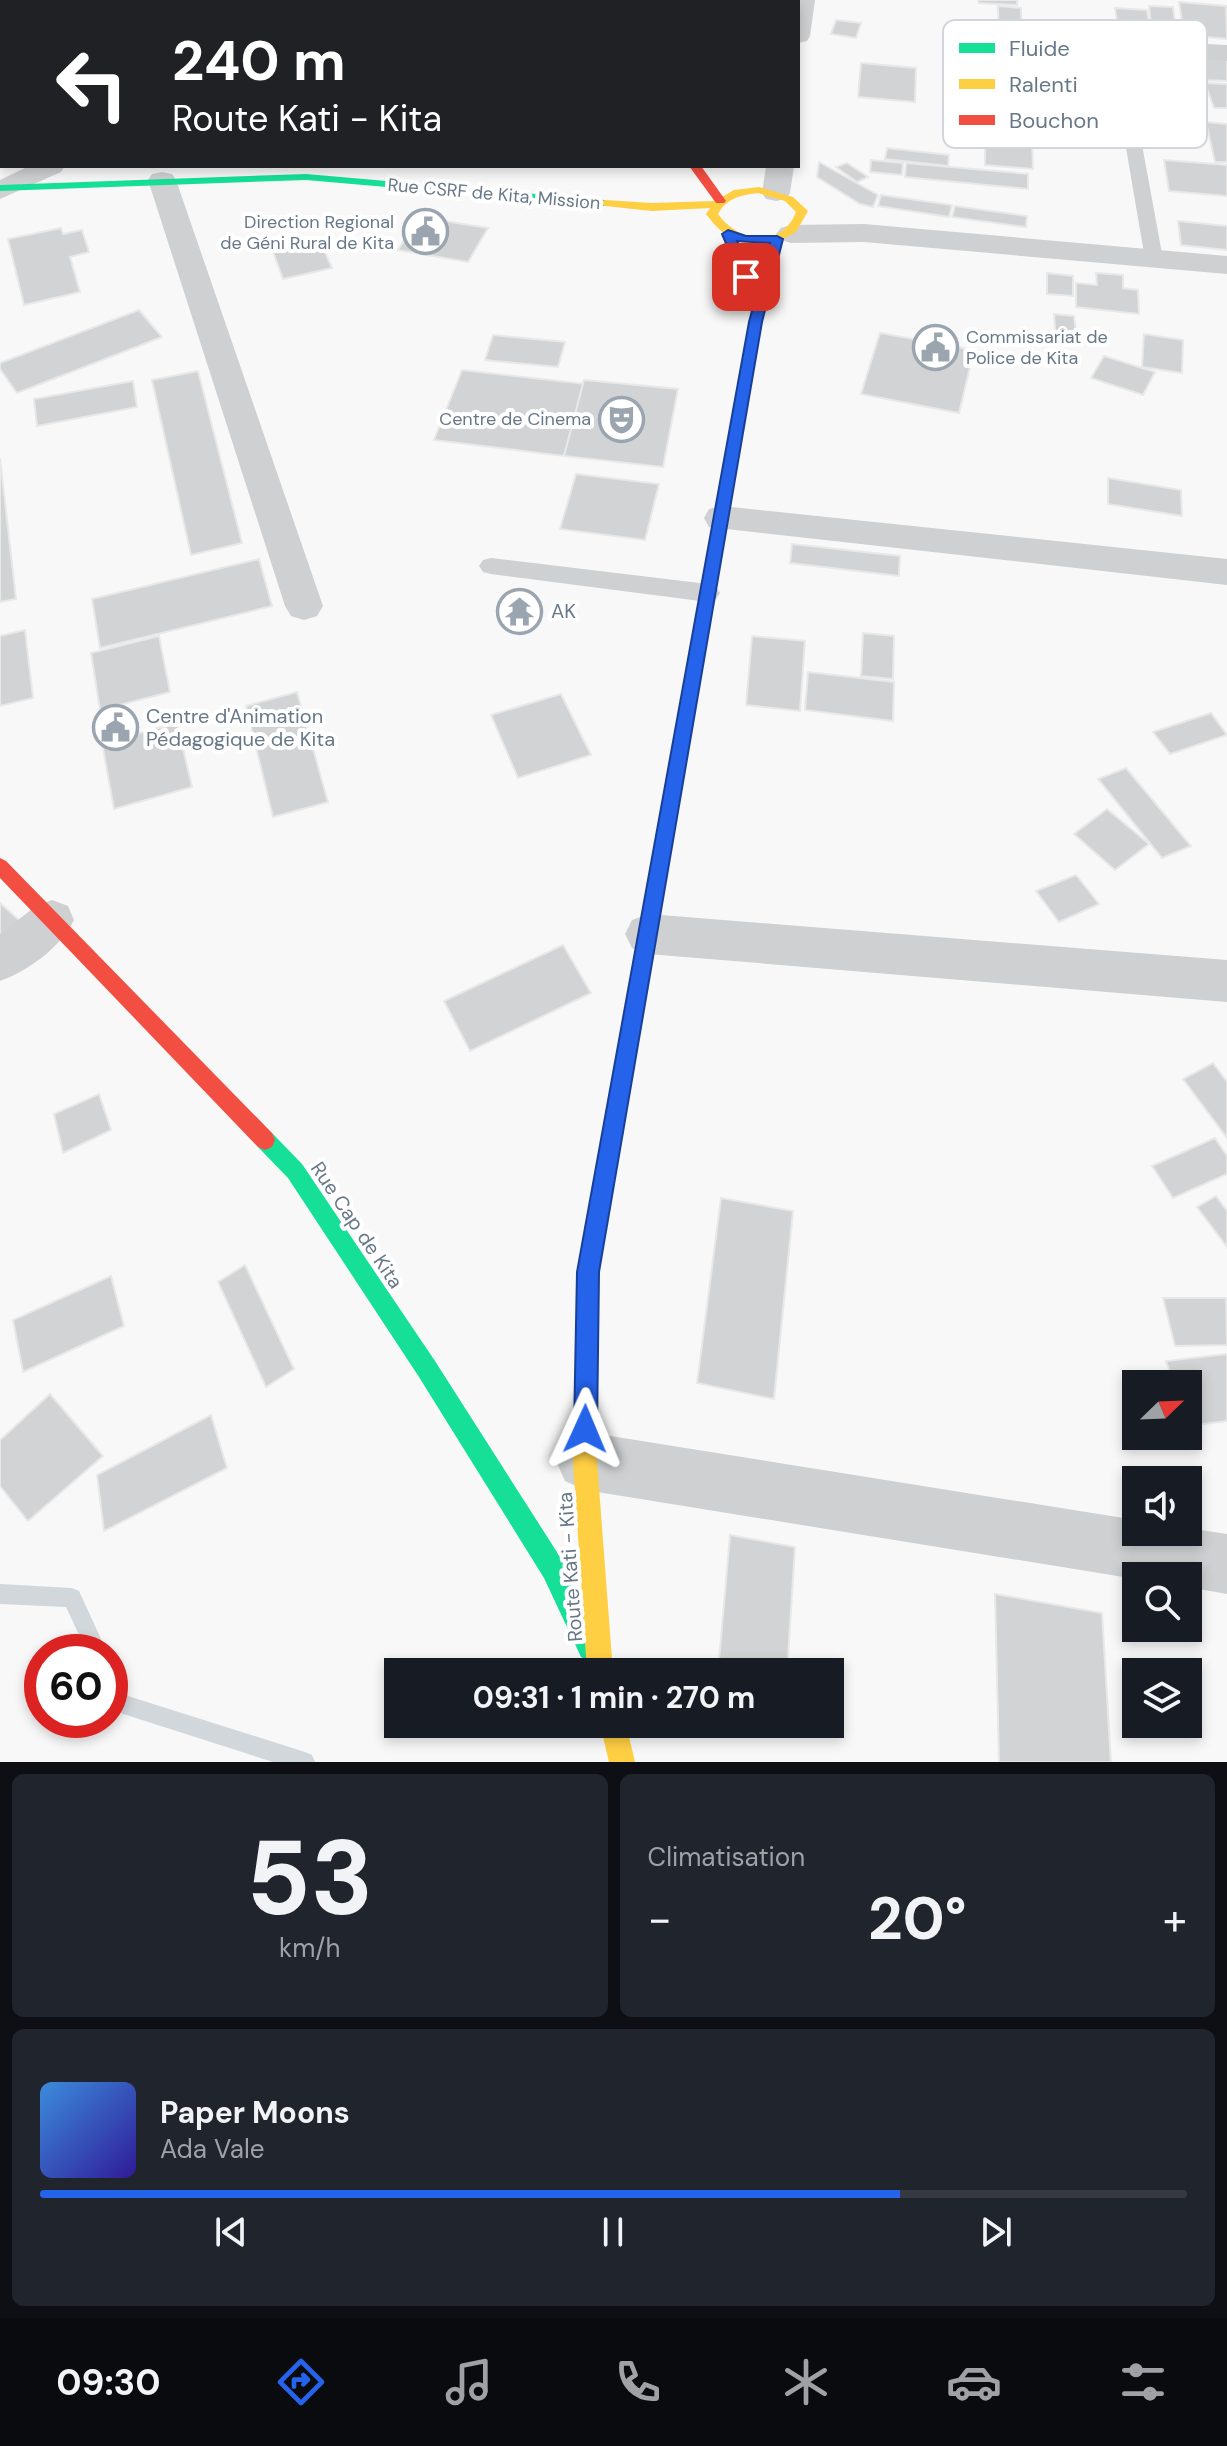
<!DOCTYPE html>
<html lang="fr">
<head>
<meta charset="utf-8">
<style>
  :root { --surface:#171b24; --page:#20242c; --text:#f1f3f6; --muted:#9ea1a6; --line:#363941; --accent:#2563eb }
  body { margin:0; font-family:"DM Sans",sans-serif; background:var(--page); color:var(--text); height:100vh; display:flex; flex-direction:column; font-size:30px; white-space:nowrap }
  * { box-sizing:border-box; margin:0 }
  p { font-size:26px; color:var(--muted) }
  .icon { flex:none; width:44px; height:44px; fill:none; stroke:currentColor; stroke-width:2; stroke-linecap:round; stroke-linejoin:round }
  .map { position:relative; height:1762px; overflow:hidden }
  .drawer { display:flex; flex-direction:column; gap:12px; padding:12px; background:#0d0f14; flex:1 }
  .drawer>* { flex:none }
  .top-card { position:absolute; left:0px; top:0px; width:800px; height:168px; box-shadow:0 4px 12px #0003; background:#202124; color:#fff; overflow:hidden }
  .needle { width:52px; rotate:67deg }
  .tools { position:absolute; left:1122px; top:1370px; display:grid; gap:16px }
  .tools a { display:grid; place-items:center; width:80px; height:80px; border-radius:0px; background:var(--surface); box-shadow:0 4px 12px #0003; font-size:40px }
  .speed { position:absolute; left:24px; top:1634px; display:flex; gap:16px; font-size:40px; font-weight:700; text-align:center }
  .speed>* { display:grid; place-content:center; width:104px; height:104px; border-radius:50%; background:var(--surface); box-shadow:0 4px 12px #0003; line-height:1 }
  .speed .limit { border:12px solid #d22; background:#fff; color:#111 }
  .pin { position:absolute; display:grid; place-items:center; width:68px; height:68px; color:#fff; margin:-34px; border-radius:16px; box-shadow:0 4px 12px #0006 }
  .me { position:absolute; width:88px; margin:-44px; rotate:1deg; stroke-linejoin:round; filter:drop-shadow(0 0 6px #0008) }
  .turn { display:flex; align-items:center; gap:28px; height:168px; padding:0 40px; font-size:36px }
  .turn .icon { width:104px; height:104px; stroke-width:2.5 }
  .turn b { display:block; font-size:56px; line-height:68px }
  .big { font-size:60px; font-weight:700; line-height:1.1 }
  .drawer .card { flex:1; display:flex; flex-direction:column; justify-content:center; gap:12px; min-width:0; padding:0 28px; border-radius:12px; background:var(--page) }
  .drawer .dial { align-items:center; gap:0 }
  .dial b { font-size:104px; line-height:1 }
  .song { display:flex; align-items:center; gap:24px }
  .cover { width:96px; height:96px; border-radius:12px; background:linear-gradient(135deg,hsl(210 70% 55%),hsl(250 70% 35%)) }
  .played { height:8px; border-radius:4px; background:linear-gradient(90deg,var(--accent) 75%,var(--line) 75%) }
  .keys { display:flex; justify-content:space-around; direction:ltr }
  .heat { display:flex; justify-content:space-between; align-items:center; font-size:44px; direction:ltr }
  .drawer .tiles { flex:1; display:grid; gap:12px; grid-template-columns:1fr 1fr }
  .card:last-child { grid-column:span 2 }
  .trip { position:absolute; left:384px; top:1658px; width:460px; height:80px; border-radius:0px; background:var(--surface); box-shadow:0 4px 12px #0003; font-weight:700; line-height:80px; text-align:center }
  .dock { display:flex; height:128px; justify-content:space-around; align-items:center; background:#090b0e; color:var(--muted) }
  .dock .icon { width:56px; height:56px }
  .dock .on { color:var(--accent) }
  .dock b { font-size:36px; color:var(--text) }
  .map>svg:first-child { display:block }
</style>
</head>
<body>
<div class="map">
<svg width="1227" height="1762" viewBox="0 0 1227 1762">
  <rect width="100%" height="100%" fill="#f8f8f8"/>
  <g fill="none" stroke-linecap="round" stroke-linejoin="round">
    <g fill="#d1d7db" fill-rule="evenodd">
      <path d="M0,1584l72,4 7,3 28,61h-20l-21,-45 -66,-3z"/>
      <path d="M110,1669l7,3 11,24 177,56 7,3 3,7h-42l-159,-51 -4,-9z"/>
    </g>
  </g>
  <g fill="#d2d3d4" stroke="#e8e8e8" stroke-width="2">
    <path d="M978,0h39v5l-38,-2z"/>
    <path d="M1179,2l47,4 1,33 -43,-4z"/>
    <path d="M998,6l23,2 1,38 -23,-2z"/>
    <path d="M1149,6l24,1 4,29 -25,-2z"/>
    <path d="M1115,8l32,2 4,26 -32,-3z"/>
    <path d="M836,20l25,3 -5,15 -25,-4z"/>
    <path d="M1196,56l31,1v24l-23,-1z"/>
    <path d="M861,63l55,5 -1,34 -57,-5z"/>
    <path d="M1205,83l22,1v24h-13z"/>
    <path d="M985,104l46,4 2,61 -48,-4z"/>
    <path d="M1206,122l21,2v38h-12z"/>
    <path d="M887,148l62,7 -1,11 -63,-7z"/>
    <path d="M871,160l32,3 -1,12 -32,-3z"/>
    <path d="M1164,160l63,5v31l-58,-5z"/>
    <path d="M819,162l59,33 -5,12 -13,-3 -43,-27z"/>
    <path d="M847,163l21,14 -11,5 -21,-15z"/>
    <path d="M906,163l122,11v15l-123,-12z"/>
    <path d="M881,195l71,10 -3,12 -71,-11z"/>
    <path d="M955,206l72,10 -1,11 -74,-10z"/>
    <path d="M419,217l69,11 -20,34 -70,-12z"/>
    <path d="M1178,221l49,5v24l-46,-5z"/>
    <path d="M61,228l2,6 19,-4 7,22 -19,5 10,35 -56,13 -16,-66z"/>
    <path d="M319,239l13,29 -49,11 -11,-30z"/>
    <path d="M1047,273l26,3v20l-26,-2z"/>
    <path d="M1096,273l27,2v13l15,2 1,24 -63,-7v-24l21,2z"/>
    <path d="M139,310l23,27 -145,56 -17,-24v-6z"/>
    <path d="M1054,314l20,2 3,26 -21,-2z"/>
    <path d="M880,333l94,17 -15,63 -98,-19z"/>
    <path d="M1144,334l39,6 -1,33 -40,-6z"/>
    <path d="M493,335l72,7 -7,25 -73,-7z"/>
    <path d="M1104,356l51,16 -12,23 -52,-17z"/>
    <path d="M462,370l124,14 -22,72 -130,-16z"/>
    <path d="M198,371l44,172 -51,12 -39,-175z"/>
    <path d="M584,380l94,9 -15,78 -99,-11z"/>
    <path d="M133,381l4,26 -100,19 -3,-27z"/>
    <path d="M0,458l16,141 -16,3z"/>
    <path d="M576,474l83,10 -14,56 -85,-11z"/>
    <path d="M1108,478l73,12 1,26 -74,-12z"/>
    <path d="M792,544l108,12 -1,20 -109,-13z"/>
    <path d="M259,559l13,47 -172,42 -8,-49z"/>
    <path d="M25,630l8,68 -33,8v-70z"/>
    <path d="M863,633l31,3 -1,43 -32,-3z"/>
    <path d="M159,636l11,56 -70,18 -9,-57z"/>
    <path d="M752,636l53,5 -5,70 -54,-6z"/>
    <path d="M808,672l86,10 -1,39 -88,-11z"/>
    <path d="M297,692l31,110 -55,15 -27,-111z"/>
    <path d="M561,694l30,61 -73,23 -27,-63z"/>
    <path d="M1211,713l16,22 -57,19 -17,-22z"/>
    <path d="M177,723l15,64 -78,22 -12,-66z"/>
    <path d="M1126,768l65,78 -29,12 -64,-79z"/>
    <path d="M1107,809l42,35 -34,26 -41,-36z"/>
    <path d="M1076,875l23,29 -40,18 -23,-31z"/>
    <path d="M0,903l30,27 -30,24z"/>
    <path d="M563,945l28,48 -121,58 -26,-50z"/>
    <path d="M1213,1063l14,19v56l-44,-59z"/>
    <path d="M99,1094l12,36 -48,23 -9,-39z"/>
    <path d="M1215,1138l12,18v18l-54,24 -21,-32z"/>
    <path d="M1216,1196l11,15v36l-30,-40z"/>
    <path d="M721,1198l72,13 -19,188 -77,-16z"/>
    <path d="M245,1265l49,104 -28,18 -48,-105z"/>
    <path d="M111,1276l13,50 -101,46 -10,-52z"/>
    <path d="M1163,1298h63l1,47 -52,1z"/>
    <path d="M1227,1354v67l-39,5v-42h-14l-8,-23z"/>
    <path d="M50,1394l53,62 -75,65 -28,-35v-46z"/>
    <path d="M211,1415l16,53 -123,63 -7,-56z"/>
    <path d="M730,1535l65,12 -8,125h-69z"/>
    <path d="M995,1594l107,19 9,149h-112z"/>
  </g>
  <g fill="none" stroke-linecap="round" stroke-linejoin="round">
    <g fill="#ced0d1" fill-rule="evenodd">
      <path d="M1126,96l8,5 29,158 -9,6 -9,-6 -27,-158z"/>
      <path d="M491,558l217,26 8,3 4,6 -4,6 -8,3 -217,-28 -8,-2 -4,-6 4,-6z"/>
    </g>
    <g fill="#ced0d1" fill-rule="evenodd">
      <path d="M294,0h24l-25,2z"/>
      <path d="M337,0h29l-30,2z"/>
      <path d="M791,0h24l-5,36 -3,5 -9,2v-41z"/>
      <path d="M1141,41l86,4v16l-95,-8 -3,-5 3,-5z"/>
      <path d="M0,61l2,1v16l-2,-1z"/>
      <path d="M29,166h36l-4,6 -61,27v-19z"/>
      <path d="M766,166h28l-4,27 -4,6 -10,2 -10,-2 -4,-6z"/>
      <path d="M162,172l10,2 4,6 147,426 -6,10 -13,4 -13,-4 -6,-10 -137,-426 4,-6z"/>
      <path d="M864,224l363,32v18l-363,-32 -73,1 -10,-3 -5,-6 5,-6 10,-3z"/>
      <path d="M722,506l505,53v26l-518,-58 -5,-9 5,-9z"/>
      <path d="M52,900l16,6 6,14c-12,26 -47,52 -74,61v-47l36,-28z"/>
      <path d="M648,914l579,46v42l-579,-48 -16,-6 -7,-14 7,-14z"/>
      <path d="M585,1432l551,88v12h52v-4l39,6v60l-39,-7v-11h-52v3l-551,-89 -20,-9 -9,-20 9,-20z"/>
    </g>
    <g fill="#16e098" fill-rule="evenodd">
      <path d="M306,174l299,26 6,3 -6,3 -299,-26 -306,11v-6z"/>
      <path d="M682,735l8,7 -57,331 -3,7 -7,2 -7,-2 -3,-7 61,-331z"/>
      <path d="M265,1130l7,3 30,31 133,197 127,199 41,88 -4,9 -9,4 -9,-4 -37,-79 -125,-201 -131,-199 -30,-31 -3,-7 3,-7z"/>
    </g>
    <g fill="#ffcf43" fill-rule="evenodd">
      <path d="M468,0h12l1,2h-11z"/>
      <path d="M759,187l34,10 15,14 -12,21 -13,7 -21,83 -72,420 -8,7 -8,-7 76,-420 20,-79c-30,5 -47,-6 -64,-29l4,-6 -58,3 -47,-5 -6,-3 6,-3 47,3 63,-2 19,-11zM758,193l27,8 11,11c-15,38 -58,30 -78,2 9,-16 23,-19 40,-21z"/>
      <path d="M623,1064l7,2 3,7 -34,199 -2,189 16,211h-26l-14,-211 4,-189 36,-199 3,-7z"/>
      <path d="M600,1724h26l9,38h-26z"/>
    </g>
    <g fill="#f24e42" fill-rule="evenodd">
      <path d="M689,166h12l25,35 -2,2h-8z"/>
      <path d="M0,858l6,3 266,272 3,7 -3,7 -7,3 -7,-3 -258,-269z"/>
    </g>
  </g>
  <path fill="#2563eb" stroke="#184099" stroke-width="2" d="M728,230l18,6h31l6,3 -21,83 -163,950 -2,157 -3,9 -9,3 -8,-3 -3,-9 3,-157 172,-950 21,-79 -33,-2 16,36 -11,3 -20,-46z"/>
  <defs>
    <symbol id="civic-ring" viewBox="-11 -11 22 22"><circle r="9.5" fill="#fff" stroke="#9aa5af" stroke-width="1.5"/><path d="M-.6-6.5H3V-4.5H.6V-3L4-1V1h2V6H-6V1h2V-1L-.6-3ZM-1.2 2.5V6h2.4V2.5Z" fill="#9aa5af"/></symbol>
    <symbol id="theatre-ring" viewBox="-11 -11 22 22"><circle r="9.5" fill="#fff" stroke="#9aa5af" stroke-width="1.5"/><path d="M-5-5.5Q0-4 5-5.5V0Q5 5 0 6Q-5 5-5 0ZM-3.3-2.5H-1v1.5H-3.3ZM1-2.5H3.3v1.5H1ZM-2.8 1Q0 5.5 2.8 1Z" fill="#9aa5af"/></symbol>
    <symbol id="temple-ring" viewBox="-11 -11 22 22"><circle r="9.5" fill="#fff" stroke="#9aa5af" stroke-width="1.5"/><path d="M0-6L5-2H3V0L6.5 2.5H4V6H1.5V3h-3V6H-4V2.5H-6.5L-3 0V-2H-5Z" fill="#9aa5af"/></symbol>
  </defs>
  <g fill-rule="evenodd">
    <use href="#civic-ring" x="400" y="206" width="51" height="51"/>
    <use href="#civic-ring" x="910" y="322" width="51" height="51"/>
    <use href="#theatre-ring" x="596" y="394" width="51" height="51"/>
    <use href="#temple-ring" x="494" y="586" width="51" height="51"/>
    <use href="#civic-ring" x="90" y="702" width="51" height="51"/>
  </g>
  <g text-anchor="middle" stroke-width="8" stroke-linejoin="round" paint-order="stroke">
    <g font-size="18" fill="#687888" stroke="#fff">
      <text transform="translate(494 194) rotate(5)" y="6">Rue CSRF de Kita, Mission</text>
    </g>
    <g font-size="18" fill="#687888" stroke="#fff" text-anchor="end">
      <text x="394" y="228">Direction Regional<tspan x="394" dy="21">de Géni Rural de Kita</tspan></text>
      <text x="966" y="343" text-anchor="start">Commissariat de<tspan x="966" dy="21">Police de Kita</tspan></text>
      <text x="591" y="425">Centre de Cinema</text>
    </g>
    <g font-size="20" fill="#687888" stroke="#fff" text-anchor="start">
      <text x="551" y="618">AK</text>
      <text x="146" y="723">Centre d'Animation<tspan x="146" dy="23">Pédagogique de Kita</tspan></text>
    </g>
    <g font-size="20" fill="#687888" stroke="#fff">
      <text transform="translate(357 1225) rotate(56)" y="7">Rue Cap de Kita</text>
      <text transform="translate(570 1567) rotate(-94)" y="7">Route Kati - Kita</text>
    </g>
  </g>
  <rect x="943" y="20" width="264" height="128" rx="12" fill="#fff" stroke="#d2d6db" stroke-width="2"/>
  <rect x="959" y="43" width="36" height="10" fill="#16e098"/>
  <rect x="959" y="79" width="36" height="10" fill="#ffcf43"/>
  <rect x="959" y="115" width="36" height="10" fill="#f24e42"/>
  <g font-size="22" fill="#687888">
    <text x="1009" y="56">Fluide</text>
    <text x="1009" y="92">Ralenti</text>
    <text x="1009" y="128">Bouchon</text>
  </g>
</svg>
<div class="tools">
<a><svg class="needle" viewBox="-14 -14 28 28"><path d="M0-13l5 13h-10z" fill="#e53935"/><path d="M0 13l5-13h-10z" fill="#9ea1a6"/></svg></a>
<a><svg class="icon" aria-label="sound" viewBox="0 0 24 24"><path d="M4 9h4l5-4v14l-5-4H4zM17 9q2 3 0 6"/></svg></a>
<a><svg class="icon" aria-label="search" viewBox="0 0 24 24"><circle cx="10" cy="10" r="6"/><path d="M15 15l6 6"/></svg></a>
<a><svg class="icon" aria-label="layers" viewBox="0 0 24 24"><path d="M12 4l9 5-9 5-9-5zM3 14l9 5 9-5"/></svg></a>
</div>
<div class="speed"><div class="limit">60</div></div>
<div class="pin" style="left:746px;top:277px;background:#d93025"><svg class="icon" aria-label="arrive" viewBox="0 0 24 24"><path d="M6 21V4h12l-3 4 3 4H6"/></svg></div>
<svg class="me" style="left:585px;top:1429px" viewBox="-20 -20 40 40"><path d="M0-17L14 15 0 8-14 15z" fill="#2563eb" stroke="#fff" stroke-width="4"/></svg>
<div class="trip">09:31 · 1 min · 270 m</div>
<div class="top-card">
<div class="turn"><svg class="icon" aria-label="left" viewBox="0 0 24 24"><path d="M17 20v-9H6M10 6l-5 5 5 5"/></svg><div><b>240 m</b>Route Kati - Kita</div></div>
</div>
</div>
<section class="drawer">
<div class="tiles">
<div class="card dial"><b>53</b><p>km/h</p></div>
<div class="card"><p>Climatisation</p>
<div class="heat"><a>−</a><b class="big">20°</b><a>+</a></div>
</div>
<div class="card">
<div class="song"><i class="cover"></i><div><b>Paper Moons</b><p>Ada Vale</p></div></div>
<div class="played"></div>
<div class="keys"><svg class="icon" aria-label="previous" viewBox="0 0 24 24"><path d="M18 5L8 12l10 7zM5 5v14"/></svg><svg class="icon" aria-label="pause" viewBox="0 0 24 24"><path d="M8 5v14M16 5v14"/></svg><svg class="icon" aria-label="next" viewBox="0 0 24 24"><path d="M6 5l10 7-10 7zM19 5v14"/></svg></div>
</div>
</div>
</section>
<nav class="dock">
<b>09:30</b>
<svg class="icon on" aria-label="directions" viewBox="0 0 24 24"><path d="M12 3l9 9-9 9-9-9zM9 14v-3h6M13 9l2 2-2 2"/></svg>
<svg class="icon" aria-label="music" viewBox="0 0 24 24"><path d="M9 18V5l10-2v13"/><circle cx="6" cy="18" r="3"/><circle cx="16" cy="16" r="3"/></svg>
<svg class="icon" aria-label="phone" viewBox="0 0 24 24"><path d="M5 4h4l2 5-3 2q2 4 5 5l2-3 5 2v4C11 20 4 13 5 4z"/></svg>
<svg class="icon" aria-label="climate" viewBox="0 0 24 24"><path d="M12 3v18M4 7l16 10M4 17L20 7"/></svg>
<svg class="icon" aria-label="car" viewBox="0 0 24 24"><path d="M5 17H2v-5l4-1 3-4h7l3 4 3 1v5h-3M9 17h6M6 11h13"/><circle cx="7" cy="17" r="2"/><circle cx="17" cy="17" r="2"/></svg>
<svg class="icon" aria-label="filters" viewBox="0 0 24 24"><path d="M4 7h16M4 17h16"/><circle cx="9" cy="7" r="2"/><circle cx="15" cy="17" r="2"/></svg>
</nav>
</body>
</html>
